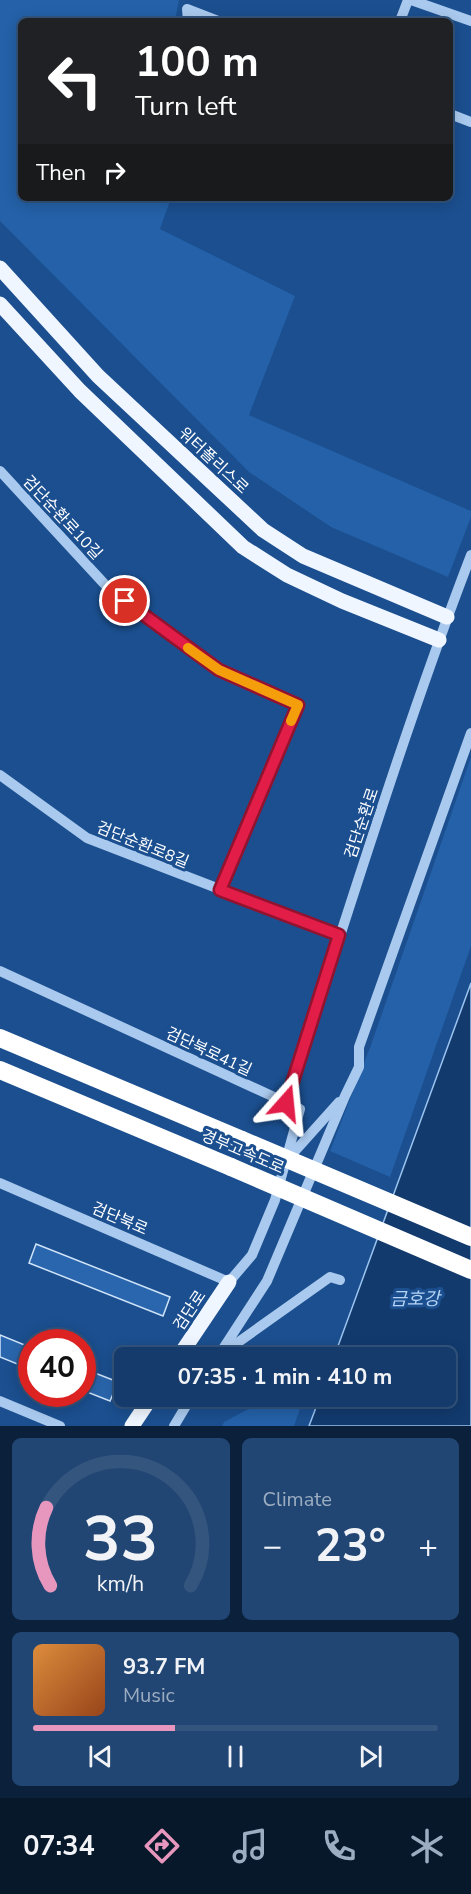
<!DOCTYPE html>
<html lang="en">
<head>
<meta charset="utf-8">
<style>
  :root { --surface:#143b6b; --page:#214673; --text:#f1f3f6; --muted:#9dadc1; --line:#33557e; --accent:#e797bd }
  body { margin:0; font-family:"Nunito Sans","Noto Sans KR",sans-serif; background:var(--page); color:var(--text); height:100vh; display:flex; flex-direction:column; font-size:22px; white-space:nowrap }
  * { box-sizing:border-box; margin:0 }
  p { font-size:20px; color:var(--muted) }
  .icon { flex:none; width:33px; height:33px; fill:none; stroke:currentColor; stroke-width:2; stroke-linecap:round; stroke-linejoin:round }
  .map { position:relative; height:1426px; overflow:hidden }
  .sheet { display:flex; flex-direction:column; gap:12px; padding:12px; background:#0b203b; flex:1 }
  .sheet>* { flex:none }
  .top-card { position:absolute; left:18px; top:18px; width:435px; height:183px; border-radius:9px; box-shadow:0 3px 15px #0003,0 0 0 2px var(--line); background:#202124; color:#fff; overflow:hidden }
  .speed { position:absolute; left:18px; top:1329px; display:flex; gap:12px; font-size:30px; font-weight:700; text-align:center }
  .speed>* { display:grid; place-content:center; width:78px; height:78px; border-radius:50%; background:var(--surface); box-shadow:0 3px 15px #0003,0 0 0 2px var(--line); line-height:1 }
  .speed .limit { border:9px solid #d22; background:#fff; color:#111 }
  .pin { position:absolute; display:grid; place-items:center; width:51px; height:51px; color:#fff; margin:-26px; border:3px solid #fff; border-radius:50%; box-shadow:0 2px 6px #0007 }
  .me { position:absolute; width:66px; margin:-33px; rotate:18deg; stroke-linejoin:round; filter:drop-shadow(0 0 4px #0008) }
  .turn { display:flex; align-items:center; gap:21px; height:126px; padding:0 18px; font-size:27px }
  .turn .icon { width:78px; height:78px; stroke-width:2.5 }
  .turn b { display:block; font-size:42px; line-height:51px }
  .then { display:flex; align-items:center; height:57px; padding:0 18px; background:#0003; gap:12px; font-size:22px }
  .big { font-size:45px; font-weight:700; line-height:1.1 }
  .sheet .card { flex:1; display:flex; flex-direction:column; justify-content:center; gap:9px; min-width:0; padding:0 21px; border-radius:9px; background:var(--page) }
  .sheet .dial { align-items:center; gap:0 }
  .dial svg { height:156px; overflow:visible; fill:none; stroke:var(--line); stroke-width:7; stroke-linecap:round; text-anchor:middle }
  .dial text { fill:var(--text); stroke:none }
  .song { display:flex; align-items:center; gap:18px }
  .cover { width:72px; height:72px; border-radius:9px; background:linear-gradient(135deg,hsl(30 70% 55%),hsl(20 70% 35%)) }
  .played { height:6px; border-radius:3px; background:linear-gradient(90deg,var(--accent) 35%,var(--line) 35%) }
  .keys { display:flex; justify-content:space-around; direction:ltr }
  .heat { display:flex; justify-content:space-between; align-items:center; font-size:33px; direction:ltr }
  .sheet .tiles { flex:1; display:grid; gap:12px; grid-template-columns:1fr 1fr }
  .card:last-child { grid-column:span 2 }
  .trip { position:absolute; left:114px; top:1347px; width:342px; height:60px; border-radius:9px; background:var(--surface); box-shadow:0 3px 15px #0003,0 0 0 2px var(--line); font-weight:700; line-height:60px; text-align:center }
  .tab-bar { display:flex; height:96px; justify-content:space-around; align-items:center; background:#08182b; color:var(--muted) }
  .tab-bar .icon { width:42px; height:42px }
  .tab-bar .current { color:var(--accent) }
  .tab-bar b { font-size:27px; color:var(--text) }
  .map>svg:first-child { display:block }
</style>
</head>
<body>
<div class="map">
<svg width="471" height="1426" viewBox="0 0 471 1426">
  <rect width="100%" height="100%" fill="#1b4f8f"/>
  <g fill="#2461a8">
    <path d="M0,0h179l-4,21h-154v177h150l-11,31 135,67 -46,119 222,96v6l-23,60 -117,-50 -82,-55 -249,-251z"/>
    <path d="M471,757v189l-81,231 -60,-26 41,-106z"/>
    <path d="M271,1397h33l-10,29h-72l2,-4z"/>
  </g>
  <path fill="#123a6d" stroke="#9cc4f0" stroke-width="1.5" d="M471,983v443h-162l11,-29 126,-1v-38l-112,-1z"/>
  <g fill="#2a66ad" stroke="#cfe3fa" stroke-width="1.5">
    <path d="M36,1244l134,53 -7,19 -134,-53z"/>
    <path d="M0,1335l32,13v22l-32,-13z"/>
    <path d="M82,1368l36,14 -8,19 -28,-11z"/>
  </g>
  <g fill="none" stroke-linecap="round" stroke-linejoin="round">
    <g stroke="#a9c9ee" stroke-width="10">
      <path d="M411,0l60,21"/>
      <path d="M188,21l-1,-12 31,12"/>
      <path d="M400,21l8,-21"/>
      <path d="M450,114l21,8"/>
      <path d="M0,471l110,119 109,81 79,34 -78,185"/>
      <path d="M0,775l87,63 252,97"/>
      <path d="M0,971l300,138 -25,91 -23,55 -23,27 -229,-99"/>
      <path d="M286,1103c60,-183 116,-368 185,-548"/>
      <path d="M287,1160l52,-58"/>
      <path d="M223,1353l107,-76 10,3"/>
      <path d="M217,1358l50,-77 78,-185 14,-29v-20l112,-314"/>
      <path d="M0,1401l60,25"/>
      <path d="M174,1426l18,-30"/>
    </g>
    <g stroke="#f0f6ff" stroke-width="15">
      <path d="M0,268l98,108 165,154 40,26 144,61"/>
      <path d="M0,304l80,87 163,156 44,28 55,26 97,39"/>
      <path d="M178,1358l51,-76"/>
      <path d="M132,1426l20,-30"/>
    </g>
    <g stroke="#fff" stroke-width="18">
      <path d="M0,1038l242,102"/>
      <path d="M0,1070l231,97"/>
    </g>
    <g stroke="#fff" stroke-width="18">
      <path d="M242,1140l229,97"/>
      <path d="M231,1167l240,103"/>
    </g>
  </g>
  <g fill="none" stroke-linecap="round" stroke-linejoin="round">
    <defs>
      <path id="route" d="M125,601l94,69 79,35 -78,185 119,45 -53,168"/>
    </defs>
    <use href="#route" stroke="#92132f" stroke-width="15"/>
    <use href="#route" stroke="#e11d48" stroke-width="10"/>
    <path stroke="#f59e0b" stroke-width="10" d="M188,648l31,22 79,35 -7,16"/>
  </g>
  <g text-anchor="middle" stroke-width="6" stroke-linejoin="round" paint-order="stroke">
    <g font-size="16" fill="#fff" stroke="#1b4f8f">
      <text transform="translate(214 460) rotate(43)" y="6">워터폴리스로</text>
      <text transform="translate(63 517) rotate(47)" y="6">검단순환로10길</text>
      <text transform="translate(361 823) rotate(-71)" y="6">검단순환로</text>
      <text transform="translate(143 844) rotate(22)" y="6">검단순환로8길</text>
      <text transform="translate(209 1051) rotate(25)" y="6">검단북로41길</text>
      <text transform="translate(243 1151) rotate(23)" y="6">경부고속도로</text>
      <text transform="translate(120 1218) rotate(23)" y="6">검단북로</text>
      <text transform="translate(189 1310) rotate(-56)" y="6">검단로</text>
    </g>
    <g font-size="18" font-style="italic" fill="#b5d3f5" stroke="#1b4f8f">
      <text x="415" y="1305">금호강</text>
    </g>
  </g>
</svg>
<div class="speed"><div class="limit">40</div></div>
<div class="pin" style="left:125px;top:601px;background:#d93025"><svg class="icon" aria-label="arrive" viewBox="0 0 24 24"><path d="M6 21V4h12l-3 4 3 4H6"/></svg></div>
<svg class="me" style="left:286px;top:1103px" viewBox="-20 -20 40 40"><path d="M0-17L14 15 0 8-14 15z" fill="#e11d48" stroke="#fff" stroke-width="4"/></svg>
<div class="trip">07:35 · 1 min · 410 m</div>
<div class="top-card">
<div class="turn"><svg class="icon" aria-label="left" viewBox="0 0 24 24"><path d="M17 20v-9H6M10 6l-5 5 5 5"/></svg><div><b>100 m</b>Turn left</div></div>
<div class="then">Then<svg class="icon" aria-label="right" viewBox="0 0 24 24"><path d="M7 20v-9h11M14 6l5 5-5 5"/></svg></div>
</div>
</div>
<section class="sheet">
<div class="tiles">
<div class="card dial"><svg viewBox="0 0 100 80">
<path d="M14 69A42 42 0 1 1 86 69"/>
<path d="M14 69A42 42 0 0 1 12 29" stroke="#e797bd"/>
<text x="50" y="56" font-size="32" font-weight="700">33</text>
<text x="50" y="72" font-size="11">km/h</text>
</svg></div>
<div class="card"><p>Climate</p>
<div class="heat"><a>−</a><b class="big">23°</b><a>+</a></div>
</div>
<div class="card">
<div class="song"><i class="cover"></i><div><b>93.7 FM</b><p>Music</p></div></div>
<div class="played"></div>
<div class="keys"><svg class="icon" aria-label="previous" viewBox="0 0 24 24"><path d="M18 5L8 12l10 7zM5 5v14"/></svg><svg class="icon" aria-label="pause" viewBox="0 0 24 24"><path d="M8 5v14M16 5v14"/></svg><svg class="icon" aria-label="next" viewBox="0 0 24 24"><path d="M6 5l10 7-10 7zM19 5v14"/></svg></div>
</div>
</div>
</section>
<nav class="tab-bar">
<b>07:34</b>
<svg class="icon current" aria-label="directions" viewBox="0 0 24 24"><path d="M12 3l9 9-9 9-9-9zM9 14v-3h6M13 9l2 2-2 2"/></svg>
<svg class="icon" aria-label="music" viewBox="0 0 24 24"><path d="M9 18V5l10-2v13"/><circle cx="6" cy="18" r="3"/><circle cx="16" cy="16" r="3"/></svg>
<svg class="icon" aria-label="phone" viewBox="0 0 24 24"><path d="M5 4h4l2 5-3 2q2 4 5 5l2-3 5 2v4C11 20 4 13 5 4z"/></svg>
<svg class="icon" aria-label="climate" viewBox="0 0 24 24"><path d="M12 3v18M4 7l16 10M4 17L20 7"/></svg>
</nav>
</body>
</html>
